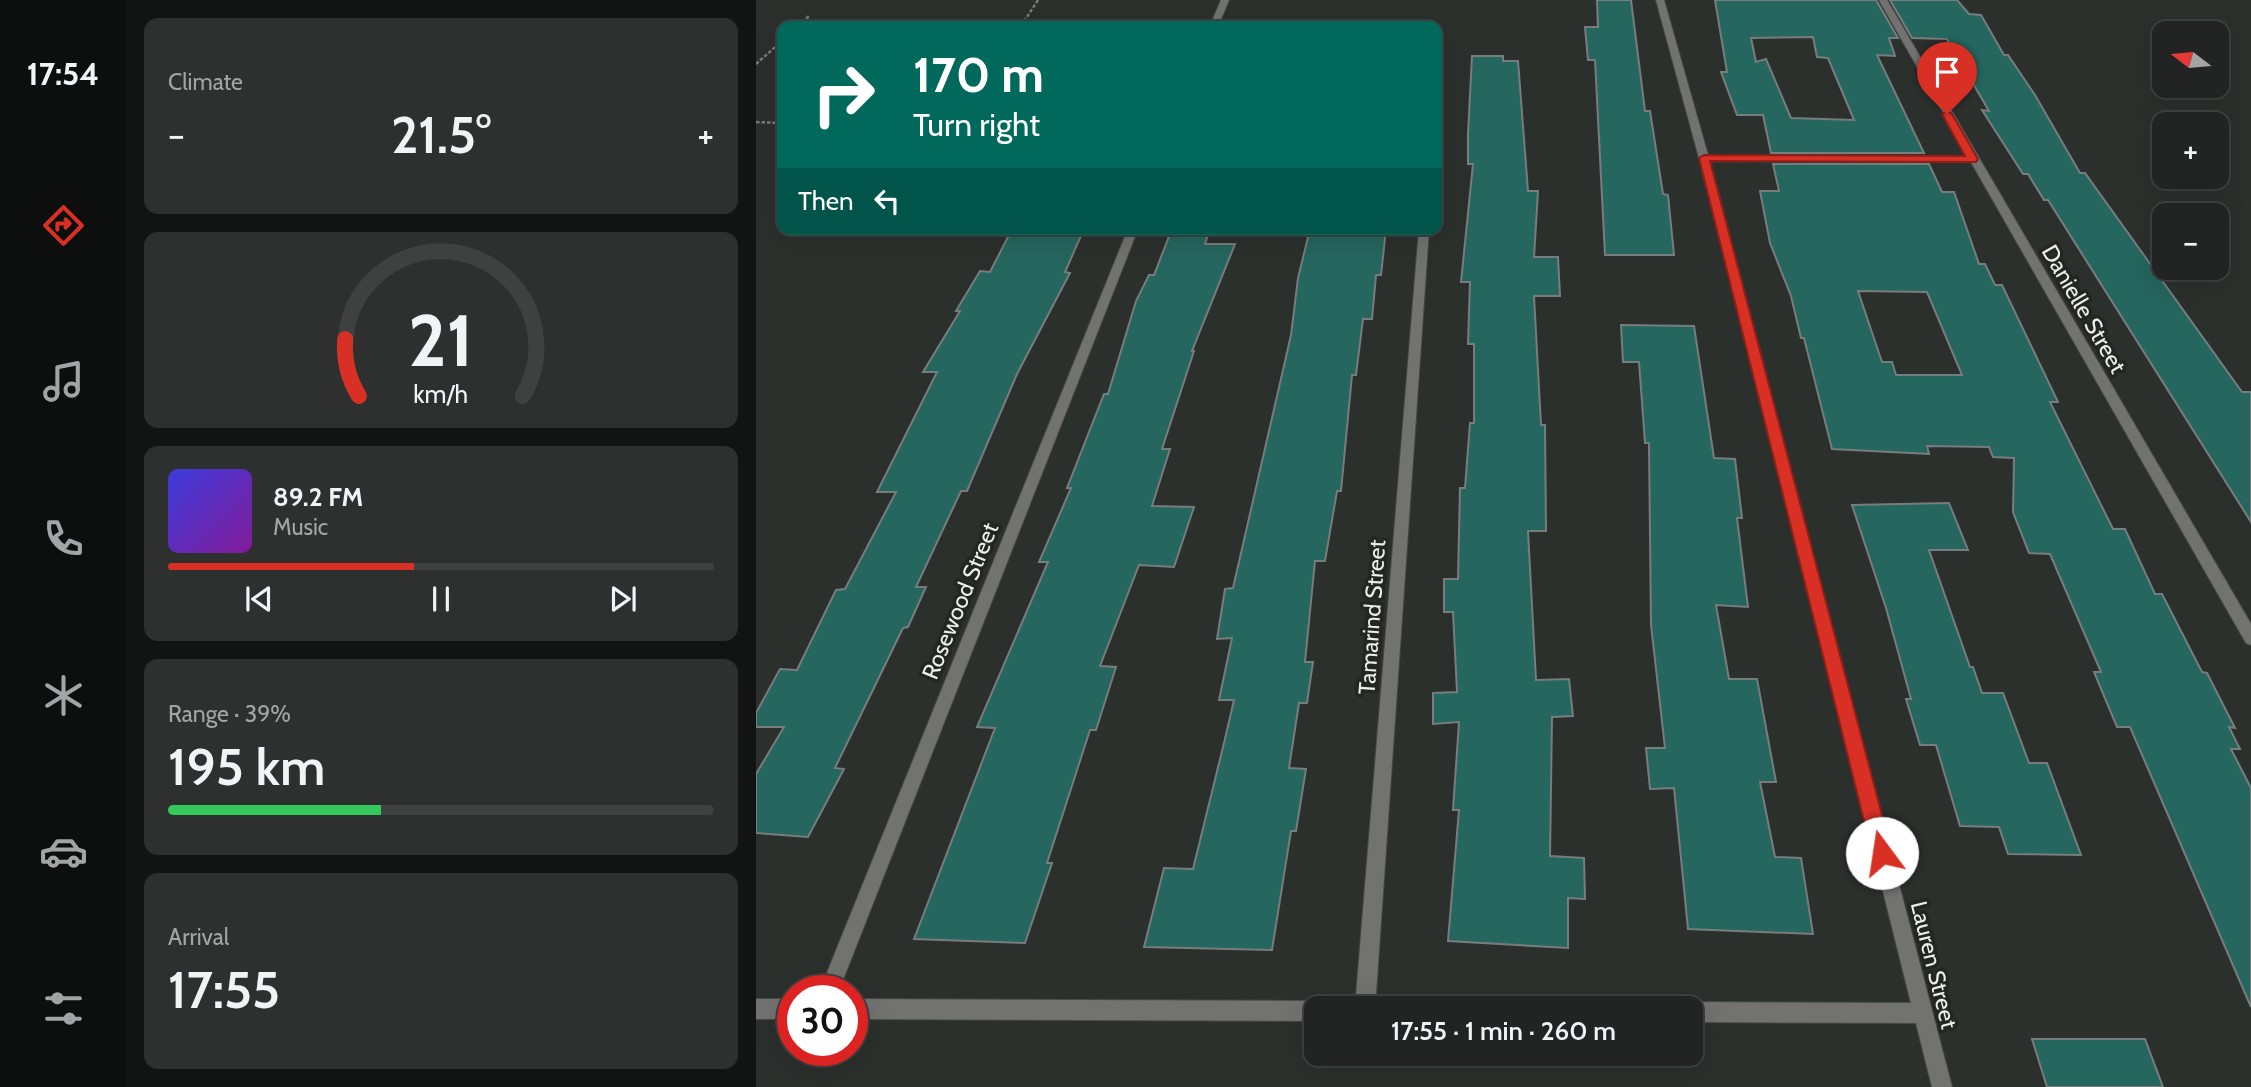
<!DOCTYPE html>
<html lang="en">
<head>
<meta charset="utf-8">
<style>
  :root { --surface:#212422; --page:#2d302f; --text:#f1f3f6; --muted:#a2a4a5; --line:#3e4140; --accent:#d93025 }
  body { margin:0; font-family:Cabin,sans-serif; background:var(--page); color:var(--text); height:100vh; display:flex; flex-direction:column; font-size:26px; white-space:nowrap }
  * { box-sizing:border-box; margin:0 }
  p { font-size:23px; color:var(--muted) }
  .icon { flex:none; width:38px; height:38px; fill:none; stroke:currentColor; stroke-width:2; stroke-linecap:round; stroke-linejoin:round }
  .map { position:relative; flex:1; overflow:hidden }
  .side { display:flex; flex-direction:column; gap:18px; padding:18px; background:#121413; width:630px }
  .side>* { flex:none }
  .guide { position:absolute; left:21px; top:21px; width:665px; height:214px; border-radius:14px; box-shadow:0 7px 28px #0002,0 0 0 2px var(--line); background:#00695c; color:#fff; overflow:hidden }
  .needle { width:46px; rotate:286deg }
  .fabs { position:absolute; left:1396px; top:21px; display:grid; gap:14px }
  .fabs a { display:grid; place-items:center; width:77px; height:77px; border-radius:14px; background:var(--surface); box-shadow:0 7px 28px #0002,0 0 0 2px var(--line); font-size:35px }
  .speed { position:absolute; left:21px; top:975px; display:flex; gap:14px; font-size:35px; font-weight:700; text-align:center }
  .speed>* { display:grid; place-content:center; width:91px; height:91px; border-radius:50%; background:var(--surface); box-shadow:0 7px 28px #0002,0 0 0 2px var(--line); line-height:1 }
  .speed .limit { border:10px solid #d22; background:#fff; color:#111 }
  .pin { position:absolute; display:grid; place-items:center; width:60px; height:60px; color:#fff; margin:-72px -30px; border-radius:50% 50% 50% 0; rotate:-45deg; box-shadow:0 0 7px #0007 }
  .pin .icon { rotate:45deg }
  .me { position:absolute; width:77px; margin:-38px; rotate:346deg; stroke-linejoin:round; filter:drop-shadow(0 0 5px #0008) }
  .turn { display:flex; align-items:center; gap:24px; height:147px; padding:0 21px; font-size:32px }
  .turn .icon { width:91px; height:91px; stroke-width:2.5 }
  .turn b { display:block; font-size:49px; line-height:60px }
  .then { display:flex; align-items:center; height:66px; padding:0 21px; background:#0003; gap:14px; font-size:26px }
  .big { font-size:52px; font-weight:600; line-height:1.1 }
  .side .tile { flex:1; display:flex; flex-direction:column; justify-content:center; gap:10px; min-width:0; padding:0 24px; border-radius:14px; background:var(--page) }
  .side .dial { align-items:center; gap:0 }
  .dial svg { height:182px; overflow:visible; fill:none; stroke:var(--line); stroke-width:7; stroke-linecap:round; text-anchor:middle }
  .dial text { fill:var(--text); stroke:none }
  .song { display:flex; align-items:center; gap:21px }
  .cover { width:84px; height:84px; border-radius:10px; background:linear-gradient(135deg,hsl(240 70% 55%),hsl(290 70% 35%)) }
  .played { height:7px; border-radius:4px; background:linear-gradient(90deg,var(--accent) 45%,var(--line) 45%) }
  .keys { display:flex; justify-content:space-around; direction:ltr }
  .heat { display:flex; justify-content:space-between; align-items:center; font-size:38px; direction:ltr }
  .charge { height:10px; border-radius:5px; background:linear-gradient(90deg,#34c759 39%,var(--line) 0) }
  .trip { position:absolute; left:548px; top:996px; width:399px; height:70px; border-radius:14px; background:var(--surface); box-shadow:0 7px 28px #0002,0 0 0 2px var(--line); font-weight:600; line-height:70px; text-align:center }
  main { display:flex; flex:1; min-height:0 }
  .tab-bar { display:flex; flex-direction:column; width:126px; justify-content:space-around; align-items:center; background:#0d0e0e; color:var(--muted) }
  .tab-bar .icon { width:49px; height:49px }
  .tab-bar .current { color:var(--accent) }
  .tab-bar b { font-size:32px; color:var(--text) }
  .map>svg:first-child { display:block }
</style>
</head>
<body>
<main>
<nav class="tab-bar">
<b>17:54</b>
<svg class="icon current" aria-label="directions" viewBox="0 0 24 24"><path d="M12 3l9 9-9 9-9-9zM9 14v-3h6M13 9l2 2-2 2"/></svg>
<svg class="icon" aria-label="music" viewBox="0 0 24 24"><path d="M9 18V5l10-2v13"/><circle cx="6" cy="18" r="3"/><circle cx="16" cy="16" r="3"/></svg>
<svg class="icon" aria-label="phone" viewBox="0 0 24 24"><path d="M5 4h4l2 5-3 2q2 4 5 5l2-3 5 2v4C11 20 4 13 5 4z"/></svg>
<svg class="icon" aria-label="climate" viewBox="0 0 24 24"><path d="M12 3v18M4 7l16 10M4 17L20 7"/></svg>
<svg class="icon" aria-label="car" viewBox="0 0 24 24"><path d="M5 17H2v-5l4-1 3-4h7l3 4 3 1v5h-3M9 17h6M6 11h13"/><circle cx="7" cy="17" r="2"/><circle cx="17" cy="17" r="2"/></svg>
<svg class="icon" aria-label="filters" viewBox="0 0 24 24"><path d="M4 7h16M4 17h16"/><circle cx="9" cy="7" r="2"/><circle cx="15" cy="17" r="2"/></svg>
</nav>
<section class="side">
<div class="tile"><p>Climate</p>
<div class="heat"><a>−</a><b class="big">21.5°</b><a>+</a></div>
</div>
<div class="tile dial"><svg viewBox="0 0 100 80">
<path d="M14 69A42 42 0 1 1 86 69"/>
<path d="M14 69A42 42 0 0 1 8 44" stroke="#d93025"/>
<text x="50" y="56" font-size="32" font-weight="700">21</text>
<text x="50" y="72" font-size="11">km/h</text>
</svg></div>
<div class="tile">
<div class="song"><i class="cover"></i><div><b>89.2 FM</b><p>Music</p></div></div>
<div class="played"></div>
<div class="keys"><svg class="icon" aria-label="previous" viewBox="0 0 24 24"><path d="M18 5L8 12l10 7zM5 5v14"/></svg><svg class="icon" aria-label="pause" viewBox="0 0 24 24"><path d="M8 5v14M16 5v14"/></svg><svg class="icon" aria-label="next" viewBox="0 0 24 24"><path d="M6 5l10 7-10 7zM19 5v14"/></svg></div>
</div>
<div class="tile"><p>Range · 39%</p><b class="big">195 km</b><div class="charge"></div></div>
<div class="tile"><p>Arrival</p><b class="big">17:55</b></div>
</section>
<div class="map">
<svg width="1495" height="1087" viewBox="0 0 1495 1087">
  <rect width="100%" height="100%" fill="#2c302d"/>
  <g fill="#25665e" stroke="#777d7c" stroke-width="2" fill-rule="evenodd">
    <path d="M841,0h34l14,111h5l13,83 5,1 6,60h-69l-10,-195h-7l-3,-33h13z"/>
    <path d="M959,0h161l22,38h-9l6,18 -18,-1 47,98h-153l-8,-38h-26l-16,-43h6zM1057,37l4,20 11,1 26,62 -63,-2 -25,-59 -10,3 -5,-24z"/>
    <path d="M1134,0h67l12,14 12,1 23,40h4l27,40 45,78h5l157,219h9v130l-203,-322h-4l-16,-26h-5l-41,-64 7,1 -42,-72 -35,-1z"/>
    <path d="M716,56h31v5h15l10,130h10l-4,66h24l2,39h-26l7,129h4l1,106h-18l8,149 33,-1 4,37 -21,1 -2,139 34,2 1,41 -17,-1v50l-120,-7 11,-131h-6l6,-88 -26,2v-31l24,-1 -4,-80h-9v-33h14l2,-91h5l5,-65h4v-79h-6l2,-62h-9l12,-118h-5v-30z"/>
    <path d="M1017,164h156l13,28h12l25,72h6l10,21h7l56,117h-8l63,127h12l30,65h7l40,78 5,1 28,55 -6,-1 11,22h-9l20,39v219l-121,-280h-13l-23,-55h7l-51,-118 -21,-1 -16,-41 1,-54 -21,-1 -4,-10 -62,-1 2,8 -97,-5 -28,-111h-3l-10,-42 -21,-53 -10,-52h19zM1102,291l69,1 35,83h-66l-4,-13h-10z"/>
    <path d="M256,229h72l-19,43 5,1 -53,101 -50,117h-6l-45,96h10l-18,40 -5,1 -68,140 9,1 -36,68 -52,-4v-59l28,-47h-28v-14l24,-44 17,1 39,-80 9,-1 51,-97h-19l60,-120h-14l37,-61h-4l24,-40 10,1z"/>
    <path d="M554,229h76l-5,46h-5l-4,44h-9l-7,56h-4l-11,116h-4l-12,70h-10l-10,101h8l-6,41h-8l-10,65 17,1 -10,62h-5l-19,119 -128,-3 20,-79 29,1 31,-126 10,-43h-15l13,-62 -15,1 8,-50 8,-1 58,-253 7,-57z"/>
    <path d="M414,234h38l-3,10h30l-43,107h2l-32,98h8l-18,57 42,1 -20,60 -35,-2 -39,101 16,1 -20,63h-6l-43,133h5l-27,80 -111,-4 81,-211 -18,-1 71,-165h-9l32,-74h-4l37,-94h4l28,-93 13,-26h5z"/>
    <path d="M865,325l73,1 20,132 21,1 7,59h-5l11,89 -32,-2 13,74h28l19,103h-16l15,75 26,1 12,76 -125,-5 -14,-141 -24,1 -4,-41h19l-14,-123 -2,-182h-4l-6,-81h-16z"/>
    <path d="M1193,503l19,47h-39l41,117h3l9,26h21l26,70h18l34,92 -73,-1 -9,-27 -39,-1 -24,-81h-16l-14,-46h5l-25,-91 -34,-103z"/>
    <path d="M1276,1039h113l18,48h-116z"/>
  </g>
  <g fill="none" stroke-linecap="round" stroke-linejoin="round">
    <defs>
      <g id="street">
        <path d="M465,0h8l-11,26h-8z"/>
        <path d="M900,0h8l44,155 260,1 -89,-156h8l364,624v21l-5,-2 -275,-481 -261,-1 242,926h-20l-16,-64 -226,-1v-14h-8l8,-6 221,1 -212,-845z"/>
        <path d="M681,40l6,2 -2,27 -4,3z"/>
        <path d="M372,229h10l-299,761h-19z"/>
        <path d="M663,229h10l-54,779h-20z"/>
        <rect x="0" y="999" width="37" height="20"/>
        <path d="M96,999l464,2 7,3 1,4h-8v13l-464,-2z"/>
      </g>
    </defs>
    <use href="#street" stroke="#474b48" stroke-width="2"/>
    <g stroke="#787c79" stroke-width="2.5" stroke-dasharray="3.5 2" stroke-linecap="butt">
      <path d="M42,26l11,-10"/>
      <path d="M265,26l17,-26"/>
      <path d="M0,64l26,-23"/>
      <path d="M0,122l26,1"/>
    </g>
    <use href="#street" fill="#727371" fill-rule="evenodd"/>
  </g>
  <path fill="#d93025" stroke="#8d1f18" stroke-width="2" d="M1191,111l5,3 26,45 -2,3 -266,-1 182,692 -3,7 -7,3 -7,-3 -3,-7 -173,-695 5,-3 261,1 -23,-42z"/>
  <g text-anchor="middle" stroke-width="7" stroke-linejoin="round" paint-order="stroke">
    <g font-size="23" fill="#edefed" stroke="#232623">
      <text transform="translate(1328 309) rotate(60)" y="8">Danielle Street</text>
      <text transform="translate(204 601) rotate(-68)" y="8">Rosewood Street</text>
      <text transform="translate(616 617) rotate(-86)" y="8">Tamarind Street</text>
      <text transform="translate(1178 965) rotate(76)" y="8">Lauren Street</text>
    </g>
  </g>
</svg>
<div class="fabs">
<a><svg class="needle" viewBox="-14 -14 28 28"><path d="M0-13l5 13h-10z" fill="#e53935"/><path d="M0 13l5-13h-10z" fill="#a2a4a5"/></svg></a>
<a>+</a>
<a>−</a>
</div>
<div class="speed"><div class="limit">30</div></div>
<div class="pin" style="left:1191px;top:114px;background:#d93025"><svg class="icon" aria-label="arrive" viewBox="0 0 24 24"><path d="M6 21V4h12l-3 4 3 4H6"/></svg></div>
<svg class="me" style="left:1126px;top:853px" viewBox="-20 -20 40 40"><circle r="19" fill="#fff"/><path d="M0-13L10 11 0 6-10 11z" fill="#d93025"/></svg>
<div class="trip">17:55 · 1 min · 260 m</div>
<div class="guide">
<div class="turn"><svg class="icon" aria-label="right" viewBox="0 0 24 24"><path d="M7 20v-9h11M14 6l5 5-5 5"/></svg><div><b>170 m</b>Turn right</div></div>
<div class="then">Then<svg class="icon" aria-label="left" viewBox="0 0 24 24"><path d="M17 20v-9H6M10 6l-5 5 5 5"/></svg></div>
</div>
</div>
</main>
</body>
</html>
